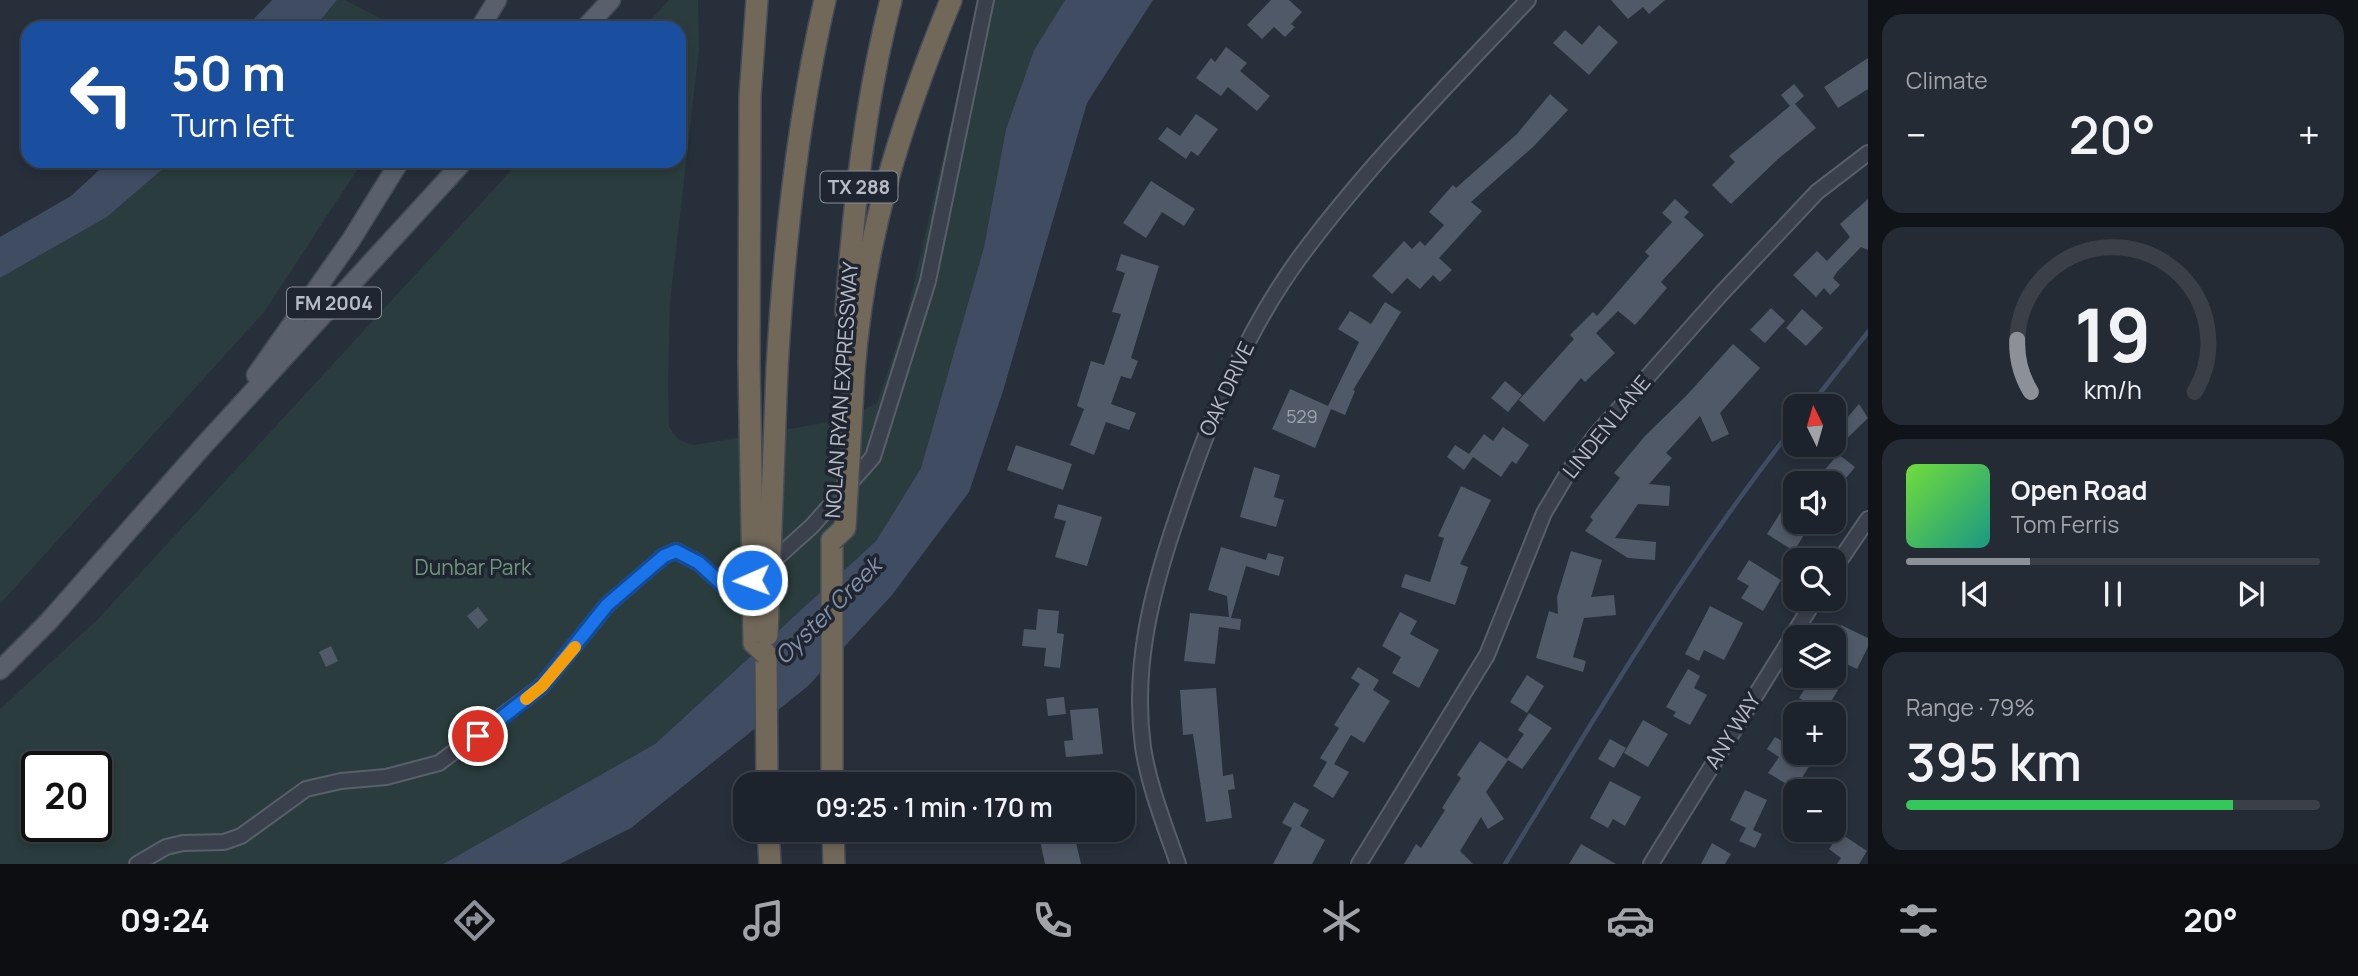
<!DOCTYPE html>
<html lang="en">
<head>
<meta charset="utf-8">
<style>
  :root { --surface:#1d232c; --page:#252b34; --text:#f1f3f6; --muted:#a0a4a9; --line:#3b4048; --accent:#8c9099 }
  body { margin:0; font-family:Manrope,sans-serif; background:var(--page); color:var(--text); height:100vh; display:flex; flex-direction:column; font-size:26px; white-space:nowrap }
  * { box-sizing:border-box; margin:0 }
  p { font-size:23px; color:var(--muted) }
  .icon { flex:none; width:38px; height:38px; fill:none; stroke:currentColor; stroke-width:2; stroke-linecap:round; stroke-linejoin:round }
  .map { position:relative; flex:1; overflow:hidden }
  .side { display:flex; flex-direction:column; gap:14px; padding:14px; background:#101318; width:490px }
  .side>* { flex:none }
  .banner { position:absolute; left:21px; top:21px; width:665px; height:147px; border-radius:21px; box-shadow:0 4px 10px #0003,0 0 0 2px var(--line); background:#1a4fa0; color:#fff; overflow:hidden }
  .needle { width:46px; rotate:355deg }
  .fabs { position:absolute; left:1783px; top:394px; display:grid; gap:14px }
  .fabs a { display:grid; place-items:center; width:63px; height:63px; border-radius:14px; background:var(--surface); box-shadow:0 4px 10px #0003,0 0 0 2px var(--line); font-size:35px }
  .speed { position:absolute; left:21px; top:751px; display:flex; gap:14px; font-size:35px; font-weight:700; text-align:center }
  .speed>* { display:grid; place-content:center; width:91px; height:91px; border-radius:50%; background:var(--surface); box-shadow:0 4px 10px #0003,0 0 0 2px var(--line); line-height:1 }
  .speed .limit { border:4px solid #111; border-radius:10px; background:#fff; color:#111 }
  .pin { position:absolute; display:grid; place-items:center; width:60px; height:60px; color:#fff; margin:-30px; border:4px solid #fff; border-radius:50%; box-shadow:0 2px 7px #0007 }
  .me { position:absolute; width:77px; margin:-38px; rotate:268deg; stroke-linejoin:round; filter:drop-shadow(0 0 5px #0008) }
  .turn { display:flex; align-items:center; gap:24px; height:147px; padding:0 35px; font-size:32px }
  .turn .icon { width:91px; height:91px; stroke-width:2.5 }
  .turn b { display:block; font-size:49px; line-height:60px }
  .big { font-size:52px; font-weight:600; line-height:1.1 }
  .side .widget { flex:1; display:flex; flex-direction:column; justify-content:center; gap:10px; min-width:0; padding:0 24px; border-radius:21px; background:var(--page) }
  .side .dial { align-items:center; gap:0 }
  .dial svg { height:182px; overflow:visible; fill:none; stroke:var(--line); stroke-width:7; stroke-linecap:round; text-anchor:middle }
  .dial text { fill:var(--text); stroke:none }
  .song { display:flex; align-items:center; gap:21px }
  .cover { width:84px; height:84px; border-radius:10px; background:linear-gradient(135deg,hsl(100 70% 55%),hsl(170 70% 35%)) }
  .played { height:7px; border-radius:4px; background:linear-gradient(90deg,var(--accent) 30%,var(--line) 30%) }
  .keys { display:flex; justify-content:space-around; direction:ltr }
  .heat { display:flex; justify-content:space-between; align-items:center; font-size:38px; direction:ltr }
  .charge { height:10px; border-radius:5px; background:linear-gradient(90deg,#34c759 79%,var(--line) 0) }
  .trip { position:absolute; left:733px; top:772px; width:402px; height:70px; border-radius:21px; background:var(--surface); box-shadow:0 4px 10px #0003,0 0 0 2px var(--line); font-weight:600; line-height:70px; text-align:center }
  .tab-bar { display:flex; height:112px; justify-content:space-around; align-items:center; background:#0c0e12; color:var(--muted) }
  .tab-bar .icon { width:49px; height:49px }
  .tab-bar .on { color:var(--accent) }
  .tab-bar b { font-size:32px; color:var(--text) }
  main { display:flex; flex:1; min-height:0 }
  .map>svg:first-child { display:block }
</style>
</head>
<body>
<main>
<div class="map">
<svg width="1868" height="864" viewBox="0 0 1868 864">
  <rect width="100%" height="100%" fill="#272f3b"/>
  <g fill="#2a3c3d" fill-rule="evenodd">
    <path d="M337,0h8l54,28h-85z"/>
    <path d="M669,0h29l1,50 -29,252 -2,83 1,42 10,13 15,5 148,-25 35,-17 29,-85 73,-318h86l-31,50 -28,79 -22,118 -63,221 -45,73 -221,203 -212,120h-443v-155l97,-89 423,-459h159v-133h-36zM37,766h59v60h-59z"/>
    <path d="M172,161h191l-99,151 -264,292v-326l107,-61z"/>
  </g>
  <g fill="#3f4c62">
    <path d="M272,0h65l-23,28h-69z"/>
    <path d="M1065,0h88l-66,103 -84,288 -34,101 -77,103 -84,91 -177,142 -71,36h-117l212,-120 221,-203 45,-73 63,-221 22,-118 28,-79z"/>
    <path d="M109,161h63l-65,56 -107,61v-41l71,-41z"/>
  </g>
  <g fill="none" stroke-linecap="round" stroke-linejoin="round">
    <g stroke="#3f4c62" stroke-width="4.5">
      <path d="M1810,406l58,-74"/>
      <path d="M1505,864c92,-149 181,-302 291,-440"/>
    </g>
  </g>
  <g fill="#505967">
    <path d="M1271,0h18l13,12 -11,12 4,3 -10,10 -11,-10 -12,12 -15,-14z"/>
    <path d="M1611,0h54l-16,14 -6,-7 -15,12z"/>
    <path d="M1599,25l19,17 -29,33 -36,-32 12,-13 17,15z"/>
    <path d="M1226,47l21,16 -7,8 30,25 -13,15 -29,-24 -7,9 -25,-18 15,-20 4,4z"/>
    <path d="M1868,58v31l-30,19 -14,-21z"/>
    <path d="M1794,84l10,12 -9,8 21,24 -38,31 -47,45 -19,-19 23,-23 -6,-6 61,-50 -9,-11z"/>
    <path d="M1550,94l18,16 -34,36 -63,56 11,9 -43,47 13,12 -12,12 -7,-7 -13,14 -13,-11 -15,16 -20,-18 32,-35 8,8 8,-8 5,5 19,-21 -15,-13 24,-27 3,3 61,-54z"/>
    <path d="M1196,114l22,15 -20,27 -7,-5 -5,8 -28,-20 9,-12 13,9z"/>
    <path d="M1151,181l44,28 -11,17 -22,-14 -16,26 -23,-15z"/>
    <path d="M1675,199l14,13 -5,5 20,18 -43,47 6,6 -32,37 -17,-14 -22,22 19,20 -30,29 -4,-4 -37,44 -25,-22 55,-61 -4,-4 23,-23 4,4 52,-60 -4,-4 27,-30 -10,-9z"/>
    <path d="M1868,199v51l-7,-3 -24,25 -4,6 7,7 -10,10 -6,-7 -8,9 -23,-22 24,-24 10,10 23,-24 -10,-13z"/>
    <path d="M1121,254l38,12 -28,92 7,3 -7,18 -10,-3 -10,28 25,9 -7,17 -23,-8 -12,33 -24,-10 14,-36 -7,-3 14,-45 13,4 17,-51 -9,-2 13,-39 -9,-3z"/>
    <path d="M1385,302l16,10 -48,78 2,1 -10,24 -14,-6 -16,39 -43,-19 18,-40 38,17 31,-64 -21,-13 12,-18 21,13z"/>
    <path d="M1771,308l14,13 -20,22 -15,-13z"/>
    <path d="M1802,309l21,19 -17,18 -20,-18z"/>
    <path d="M1733,344l27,24 -40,45 9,21 -17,8 -12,-26 -34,37 6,5 -23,26 21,2 -1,20 -31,-2 -23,34 41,4 -1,18 -27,-2 -43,-27 8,-11 -3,-3 30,-39 -6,-5 31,-37 42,-41z"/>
    <path d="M1505,381l17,14 -14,17 -17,-14z"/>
    <path d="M1859,404l9,14 -34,33v-18z"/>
    <path d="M1503,427l26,18 -13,19 -4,-3 -11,16 -28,-20 -9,13 -17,-13 8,-12 14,9 15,-20 9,7z"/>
    <path d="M1016,445l56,19 -9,26 -56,-20z"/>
    <path d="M1838,454l17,13 -13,16h-28z"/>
    <path d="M1254,467l26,8 -6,22 10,3 -8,27 -36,-10z"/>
    <path d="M1461,486l30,14 -31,64 8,3 -13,38 -54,-18 4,-13 25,8 14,-44 -6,-2z"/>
    <path d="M1058,504l44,13 -15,49 -32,-9 11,-36 -12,-3z"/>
    <path d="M1784,507l12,7v8h16l-18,29 -27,-17z"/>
    <path d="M1221,547l45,13 2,-7 16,4 -5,19 -33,-10 -15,52 10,1 -1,11 -21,-3 -4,37 -31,-3 6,-48 39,4 -2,-21 -19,-6z"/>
    <path d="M1571,551l31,9 -11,37 23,-2 2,20 -32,3 -11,39 13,4 -3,11 -47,-14 13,-47 9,3 -1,-17z"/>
    <path d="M1749,560l32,20 -18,31 -22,-13 8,-12 -12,-7z"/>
    <path d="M1710,606l33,17 -19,37 -20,-10 -5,11 -14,-7z"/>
    <path d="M478,607l10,13 -10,9 -11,-13z"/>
    <path d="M1038,609l21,2 -2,22 7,1 -4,34 -16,-2 2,-18 -24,-2 2,-17 12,1z"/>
    <path d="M1400,612l17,9 -7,13 29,16 -20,38 -27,-15 9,-16 -19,-11z"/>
    <path d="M1841,625l27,13v9l-11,22 -23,-11v-18z"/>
    <path d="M331,646l7,15 -12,6 -7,-15z"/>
    <path d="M1358,667l21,13 -6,10 17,11 -26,42 -13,-8 -17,29 15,8 -16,26 -20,-12 14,-24 -7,-4 19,-30 -5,-3 26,-41 -9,-6z"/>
    <path d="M1688,669l12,7 -6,12 13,7 -17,30 -17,-9 3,-4 -10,-5z"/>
    <path d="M1527,675l17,11 -17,27 -17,-11z"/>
    <path d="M1808,676h11l19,14 -14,23 -25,-15 8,-13 -4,-2z"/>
    <path d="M1216,688l7,88 10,-2 2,15 -7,1 4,28 -26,4 -13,-88 -10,1 -3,-45z"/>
    <path d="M1064,697l2,17 -18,2 -2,-17z"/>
    <path d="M1098,708l5,46 -37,3 -2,-16 9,-1 -3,-30z"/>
    <path d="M1529,713l23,15 -30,41 -14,-9 -22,32 18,27 -16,10 -7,-12 -21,34 13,13h-69l12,-20 5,4 24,-38 -3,-2 19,-30 -4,-3 23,-34 27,18 17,-25 -6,-4z"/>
    <path d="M1643,720l25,14 -20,33 -24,-14z"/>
    <path d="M1775,737l21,12v3l17,8 -18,29 -27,-16 11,-16 -12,-8z"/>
    <path d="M1610,739l16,9 -12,20 -16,-9z"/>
    <path d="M1610,781l31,16 -16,29 -12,-7 -5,9 -18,-10z"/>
    <path d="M1745,790l22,10 -14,30 9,4 -7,14 -16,-7 7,-13 -16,-8z"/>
    <path d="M1294,802l15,8 -9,16 25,14 -13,24h-39l19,-36 -10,-5z"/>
    <path d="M1009,830h64l8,34h-36l-5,-23 -31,-7z"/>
    <path d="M1840,833l27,18 -8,13h-22l4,-6 -12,-9z"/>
    <path d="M1712,843l19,11 -6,10h-24z"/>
    <path d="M1581,844l35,20h-47z"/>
  </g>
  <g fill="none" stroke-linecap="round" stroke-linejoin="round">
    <defs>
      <g id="minor">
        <path d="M1834,569l34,-50"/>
        <path d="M137,864l29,-17 17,-4 41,-1 17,-6 65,-47 35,-8 45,-4 53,-14 103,-77 65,-81 57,-49 12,-5 23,12 25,23 28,-6 60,-54 61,-69 55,-176 58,-281"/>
        <path d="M1178,864c-13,-38 -29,-77 -35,-117 -11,-81 9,-157 35,-233 30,-90 65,-179 122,-257 68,-92 150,-174 228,-257"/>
        <path d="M1359,864l128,-209 57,-142 25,-42 26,-35 126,-142 96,-102 51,-39"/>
        <path d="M1651,864l165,-266"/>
      </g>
      <g id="major">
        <path d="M480,28l17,-28"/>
        <path d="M585,28l26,-28"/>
        <path d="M256,375l95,-135 49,-79"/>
        <path d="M0,670l49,-49 155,-176 260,-284"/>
      </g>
      <g id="highway">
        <path d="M846,312c7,-104 19,-211 45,-312"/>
        <path d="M749,363l1,-267 7,-96"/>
        <path d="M777,369c7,-124 20,-248 48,-369"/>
        <path d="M854,372c10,-135 46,-247 97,-372"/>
        <path d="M766,654l1,130"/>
        <path d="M832,784v-244"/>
        <path d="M768,830l2,34"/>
        <path d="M833,830l1,34"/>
      </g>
    </defs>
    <use href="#minor" stroke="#595f6a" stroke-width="18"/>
    <use href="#major" stroke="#444a55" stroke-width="21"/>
    <use href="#highway" stroke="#464c57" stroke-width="24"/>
    <use href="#minor" stroke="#3b414c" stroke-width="14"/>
    <use href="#major" stroke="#59606c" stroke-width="18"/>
    <use href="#highway" stroke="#716859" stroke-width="21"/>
    <defs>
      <g id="highway-bridge">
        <path d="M749,363l5,280 12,11"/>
        <path d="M832,540l13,-12 9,-156"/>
        <path d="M767,635l10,-266"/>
      </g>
    </defs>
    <use href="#highway-bridge" stroke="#464c57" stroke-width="24" stroke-linecap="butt"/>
    <use href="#highway-bridge" stroke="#716859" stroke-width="21"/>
  </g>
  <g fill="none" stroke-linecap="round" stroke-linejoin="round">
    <defs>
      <path id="route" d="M478,736l64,-50 65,-81 57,-49 12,-5 23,12 25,23 28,-6"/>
    </defs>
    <use href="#route" stroke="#114b97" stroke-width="18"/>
    <use href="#route" stroke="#1a73e8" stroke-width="12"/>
    <path stroke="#f59e0b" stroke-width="12" d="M526,699l16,-13 33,-39"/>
  </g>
  <g text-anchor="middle" stroke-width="7" stroke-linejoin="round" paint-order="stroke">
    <g font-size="18" fill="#9da3af">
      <text x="1302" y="423">529</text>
    </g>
    <g fill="#202631" stroke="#8a8f9a" stroke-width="2">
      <rect x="820.5" y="171.5" width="77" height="31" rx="5"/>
      <rect x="287" y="287.5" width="94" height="31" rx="5"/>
    </g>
    <g font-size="19" font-weight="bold" fill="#b7bcc7">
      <text x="859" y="194">TX 288</text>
      <text x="334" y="310">FM 2004</text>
    </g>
    <g font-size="21" fill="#b7bcc7" stroke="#202631">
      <text transform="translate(1227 389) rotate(-65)" y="7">OAK DRIVE</text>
      <text transform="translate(842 390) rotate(-86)" y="7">NOLAN RYAN EXPRESSWAY</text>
      <text transform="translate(1607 427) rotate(-51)" y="7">LINDEN LANE</text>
      <text transform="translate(1733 731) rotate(-58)" y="7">ANY WAY</text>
    </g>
    <g font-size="21" fill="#71957a" stroke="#202631">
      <text x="473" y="575">Dunbar Park</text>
    </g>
    <g font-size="23" font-style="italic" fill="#8292aa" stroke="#202631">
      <text transform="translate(828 611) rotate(-45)" y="8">Oyster Creek</text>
    </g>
  </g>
</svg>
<div class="fabs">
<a><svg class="needle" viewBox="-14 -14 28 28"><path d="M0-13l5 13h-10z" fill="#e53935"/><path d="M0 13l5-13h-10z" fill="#a0a4a9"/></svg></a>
<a><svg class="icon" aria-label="sound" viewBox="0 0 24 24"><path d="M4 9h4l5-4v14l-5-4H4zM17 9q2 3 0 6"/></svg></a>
<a><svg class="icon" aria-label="search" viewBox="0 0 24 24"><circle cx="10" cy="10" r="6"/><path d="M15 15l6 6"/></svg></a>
<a><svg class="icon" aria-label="layers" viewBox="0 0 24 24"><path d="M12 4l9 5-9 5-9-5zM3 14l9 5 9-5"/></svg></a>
<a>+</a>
<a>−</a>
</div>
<div class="speed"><div class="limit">20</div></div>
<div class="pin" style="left:478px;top:736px;background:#d93025"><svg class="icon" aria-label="arrive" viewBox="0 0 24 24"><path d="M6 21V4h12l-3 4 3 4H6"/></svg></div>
<svg class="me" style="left:752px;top:580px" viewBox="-20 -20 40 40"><circle r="17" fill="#1a73e8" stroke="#fff" stroke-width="3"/><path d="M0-11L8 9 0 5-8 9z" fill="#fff"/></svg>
<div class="trip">09:25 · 1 min · 170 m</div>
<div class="banner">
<div class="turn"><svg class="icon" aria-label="left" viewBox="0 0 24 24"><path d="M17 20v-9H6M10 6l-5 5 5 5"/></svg><div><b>50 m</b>Turn left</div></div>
</div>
</div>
<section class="side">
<div class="widget"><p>Climate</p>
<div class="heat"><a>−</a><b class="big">20°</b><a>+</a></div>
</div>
<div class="widget dial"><svg viewBox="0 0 100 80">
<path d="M14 69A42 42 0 1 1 86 69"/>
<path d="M14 69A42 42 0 0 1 8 46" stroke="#8c9099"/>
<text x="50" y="56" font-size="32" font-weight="700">19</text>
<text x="50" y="72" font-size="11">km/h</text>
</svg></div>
<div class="widget">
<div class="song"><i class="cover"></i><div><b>Open Road</b><p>Tom Ferris</p></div></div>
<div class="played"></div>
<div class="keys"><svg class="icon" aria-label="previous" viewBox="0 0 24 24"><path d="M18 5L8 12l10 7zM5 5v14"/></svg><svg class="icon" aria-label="pause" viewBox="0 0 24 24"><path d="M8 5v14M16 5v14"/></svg><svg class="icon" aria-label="next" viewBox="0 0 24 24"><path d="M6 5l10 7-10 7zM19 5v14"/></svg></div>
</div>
<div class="widget"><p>Range · 79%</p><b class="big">395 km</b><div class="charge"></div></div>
</section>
</main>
<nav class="tab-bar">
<b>09:24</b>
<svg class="icon on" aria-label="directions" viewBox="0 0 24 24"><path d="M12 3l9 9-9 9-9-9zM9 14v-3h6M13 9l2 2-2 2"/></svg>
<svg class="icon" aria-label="music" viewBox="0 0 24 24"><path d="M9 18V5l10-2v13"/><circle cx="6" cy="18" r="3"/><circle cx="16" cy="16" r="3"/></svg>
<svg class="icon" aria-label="phone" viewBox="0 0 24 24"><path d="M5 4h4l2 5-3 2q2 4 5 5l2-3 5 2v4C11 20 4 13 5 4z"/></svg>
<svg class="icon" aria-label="climate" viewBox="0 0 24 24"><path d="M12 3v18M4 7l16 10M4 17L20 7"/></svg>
<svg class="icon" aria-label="car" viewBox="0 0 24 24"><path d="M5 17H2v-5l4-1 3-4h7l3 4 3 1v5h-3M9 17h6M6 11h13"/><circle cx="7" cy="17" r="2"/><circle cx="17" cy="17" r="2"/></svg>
<svg class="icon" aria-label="filters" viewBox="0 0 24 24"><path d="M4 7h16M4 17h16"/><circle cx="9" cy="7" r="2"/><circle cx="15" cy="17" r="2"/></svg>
<b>20°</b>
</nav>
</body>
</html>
